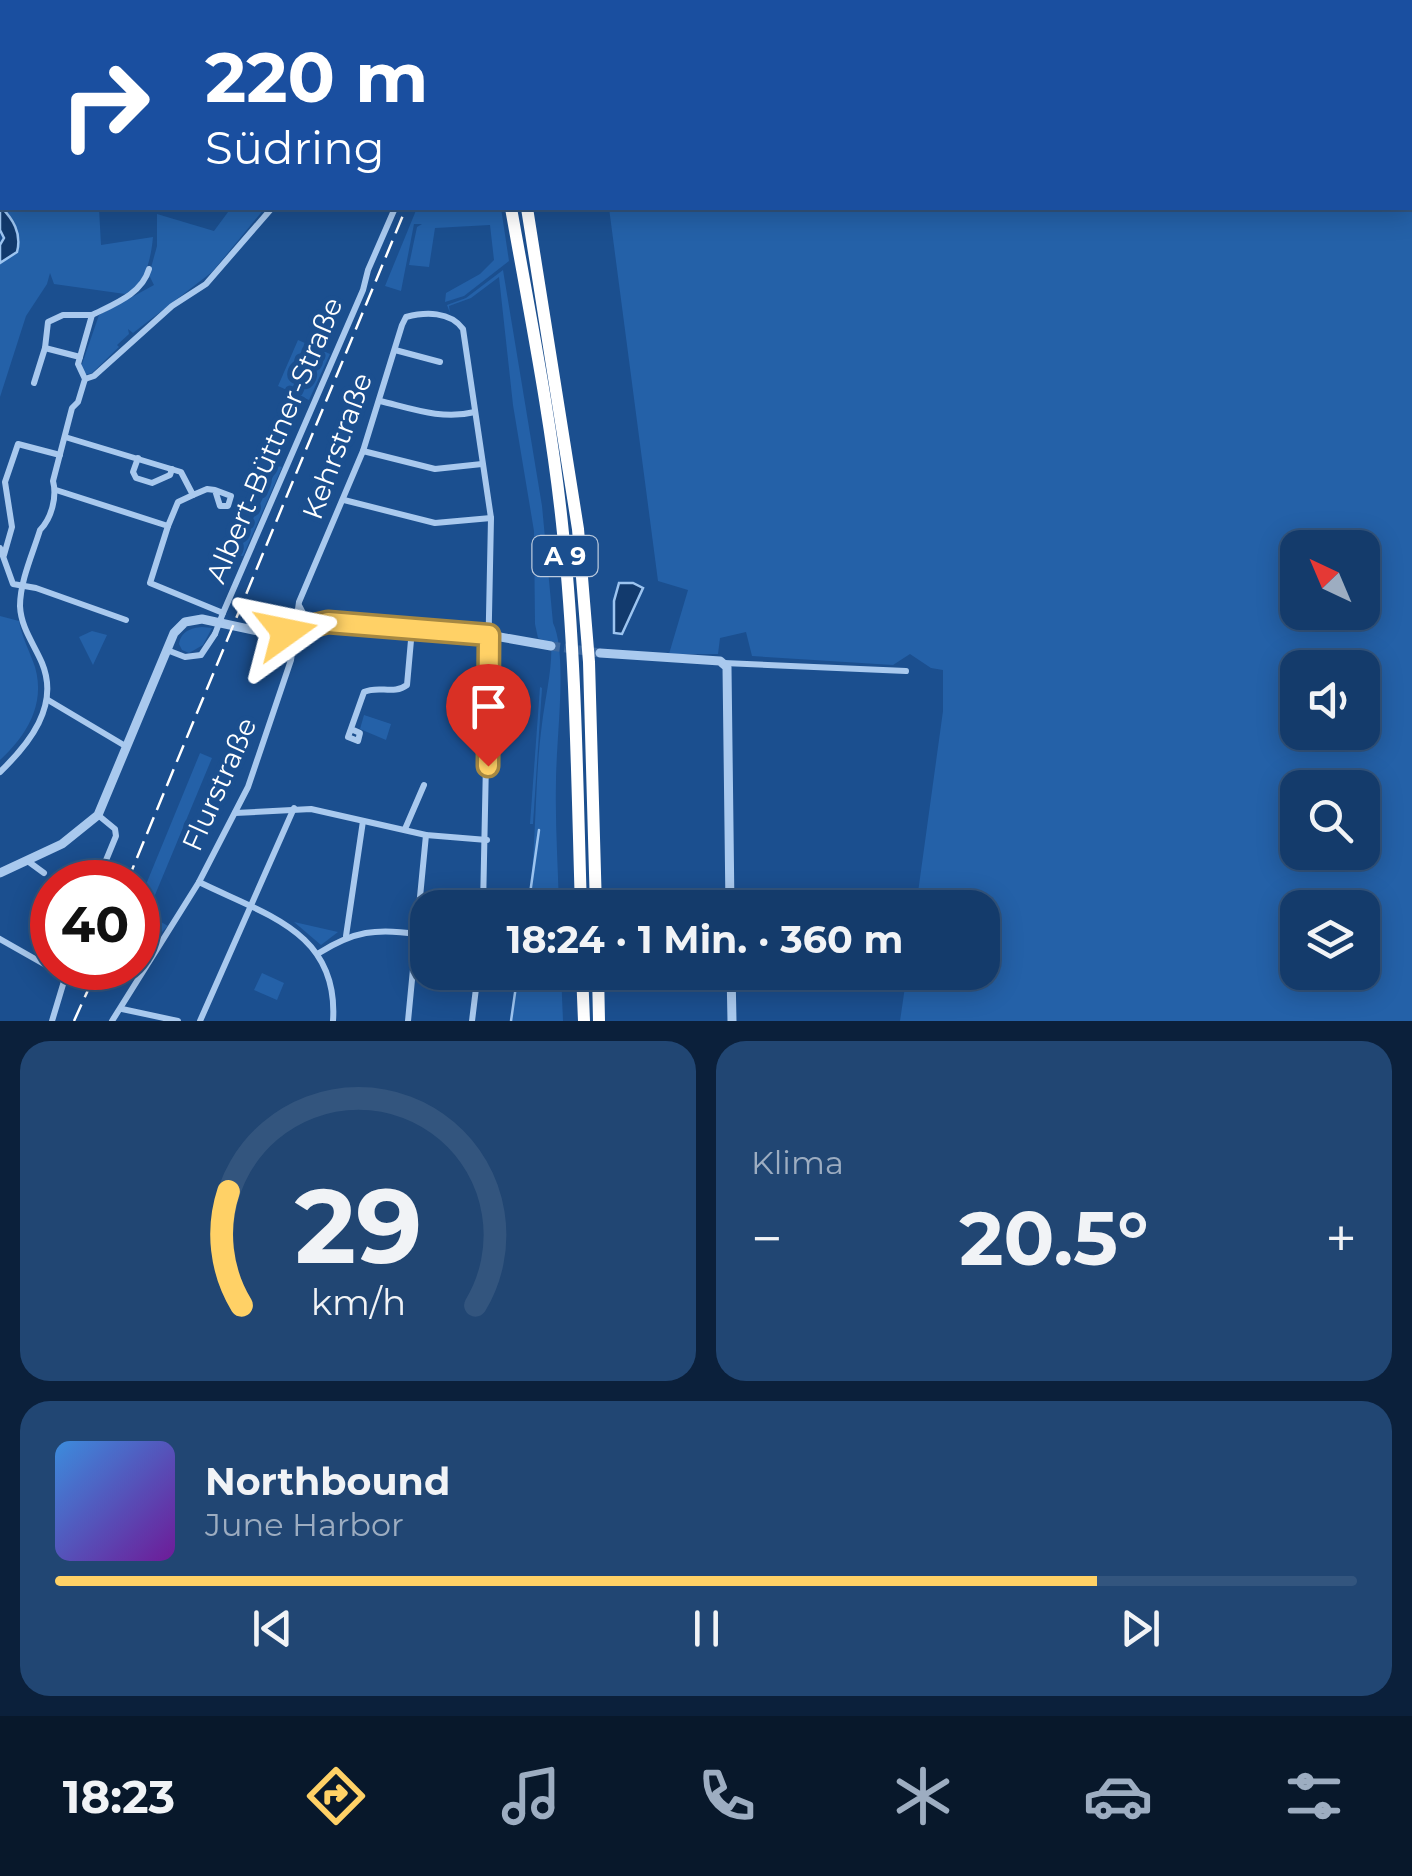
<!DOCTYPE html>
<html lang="de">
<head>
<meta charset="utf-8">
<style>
  :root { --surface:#143b6b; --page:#214673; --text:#f1f3f6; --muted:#9dadc1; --line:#33557e; --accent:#ffd166 }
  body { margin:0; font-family:Montserrat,sans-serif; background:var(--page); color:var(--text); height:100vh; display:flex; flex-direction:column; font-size:38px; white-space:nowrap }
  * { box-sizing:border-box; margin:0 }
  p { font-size:32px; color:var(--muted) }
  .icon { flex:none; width:55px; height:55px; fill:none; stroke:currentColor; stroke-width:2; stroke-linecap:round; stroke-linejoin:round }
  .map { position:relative; height:1021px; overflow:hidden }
  .drawer { display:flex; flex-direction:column; gap:20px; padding:20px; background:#0b203b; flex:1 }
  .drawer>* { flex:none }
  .hud { position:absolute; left:0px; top:0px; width:1412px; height:210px; box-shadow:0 5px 25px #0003,0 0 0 2px var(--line); background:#1a4fa0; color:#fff; overflow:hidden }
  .needle { width:65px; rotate:316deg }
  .controls { position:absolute; left:1280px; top:530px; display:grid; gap:20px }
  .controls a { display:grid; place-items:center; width:100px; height:100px; border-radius:20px; background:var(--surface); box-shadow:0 5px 25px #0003,0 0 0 2px var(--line); font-size:50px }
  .speed { position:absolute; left:30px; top:860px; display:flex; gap:20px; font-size:50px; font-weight:700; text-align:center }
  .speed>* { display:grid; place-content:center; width:130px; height:130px; border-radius:50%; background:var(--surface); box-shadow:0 5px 25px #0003,0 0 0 2px var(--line); line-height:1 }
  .speed .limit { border:15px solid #d22; background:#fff; color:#111 }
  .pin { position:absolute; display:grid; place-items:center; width:85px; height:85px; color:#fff; margin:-102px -42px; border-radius:50% 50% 50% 0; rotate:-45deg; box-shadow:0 0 10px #0007 }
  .pin .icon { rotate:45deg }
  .me { position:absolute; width:110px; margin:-55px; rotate:78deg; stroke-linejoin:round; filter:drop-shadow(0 0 8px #0008) }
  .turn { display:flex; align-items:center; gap:35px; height:210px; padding:0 40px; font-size:45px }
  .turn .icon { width:130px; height:130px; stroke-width:2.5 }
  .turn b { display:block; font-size:70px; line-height:85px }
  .big { font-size:75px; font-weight:700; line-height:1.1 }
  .drawer .tile { flex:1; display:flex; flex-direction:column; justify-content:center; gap:15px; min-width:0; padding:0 35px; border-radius:30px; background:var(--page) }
  .drawer .dial { align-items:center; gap:0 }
  .dial svg { height:260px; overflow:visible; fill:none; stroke:var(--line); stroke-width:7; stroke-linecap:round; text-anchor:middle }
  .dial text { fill:var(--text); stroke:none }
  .song { display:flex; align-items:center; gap:30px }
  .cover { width:120px; height:120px; border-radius:15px; background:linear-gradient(135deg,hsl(210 70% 55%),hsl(280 70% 35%)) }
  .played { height:10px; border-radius:5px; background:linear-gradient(90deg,var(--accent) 80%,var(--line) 80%) }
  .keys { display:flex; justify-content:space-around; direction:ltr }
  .heat { display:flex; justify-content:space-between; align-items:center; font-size:55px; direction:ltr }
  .drawer .tiles { flex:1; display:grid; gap:20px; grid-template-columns:1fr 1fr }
  .tile:last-child { grid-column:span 2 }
  .trip { position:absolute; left:410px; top:890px; width:590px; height:100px; border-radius:30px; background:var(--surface); box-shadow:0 5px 25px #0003,0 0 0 2px var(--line); font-weight:700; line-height:100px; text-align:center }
  .dock { display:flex; height:160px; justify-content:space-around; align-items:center; background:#08182b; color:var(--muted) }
  .dock .icon { width:70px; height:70px }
  .dock .current { color:var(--accent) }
  .dock b { font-size:45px; color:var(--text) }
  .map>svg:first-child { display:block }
</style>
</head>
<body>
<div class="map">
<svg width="1412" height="1021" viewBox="0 0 1412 1021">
  <rect width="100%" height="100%" fill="#1b4f8f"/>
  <g fill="#2461a8" fill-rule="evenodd">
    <path d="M189,0h194l2,2h-198z"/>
    <path d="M579,0h833v1021h-512l7,-48 75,-1v-64l-66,-1 27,-196v-41l-12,-2 -21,-14 -17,11 -141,-9 -6,-24 -26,6 -2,16h-49l19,-64 -30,-9 -49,-373h801v-206zM1298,548h64v64h-64zM1298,668h64v64h-64zM1298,788h64v64h-64zM1298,908h64v64h-64z"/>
    <path d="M0,9h2v199h97l2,37 52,-8c-2,21 -7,47 -28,57l-71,-10 -4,-11 -3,11 -21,32 -26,81v-134l20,-22 -6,-20 -14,-15z"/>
    <path d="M231,208h34l-53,64 -79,61 -5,-4 1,5 -12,11 2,2 -27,26 -8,2 -3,-8 18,-52 55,-30 -5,-10 8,-29v-32l57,17z"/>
    <path d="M417,208h84l8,53 -45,35 -19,6 1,-9 34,-19 14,-14 -4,-35 -55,3 -6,39 -20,-2 8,-38 5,-3h-8l-13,67 -16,-5z"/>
    <path d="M503,270l39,236 11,117c15,31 3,117 3,159 -1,42 2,84 3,125h-31c9,-60 6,-124 14,-183 3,-25 11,-58 9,-81l-13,-5 -3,-14 -1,-93 -21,-126 -14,-128 -28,21 -22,8 1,7 -3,-8 19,-7z"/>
    <path d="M298,340l32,14 -21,46 -31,-14z"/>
    <path d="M278,466l4,1 -39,89 -7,-1z"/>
    <path d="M0,616l19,5c3,17 11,31 16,46 11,38 -9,69 -35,93z"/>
    <path d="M202,627l10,1 -9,17 -14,8 -7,-3 -3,-6c2,-13 12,-16 23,-17z"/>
    <path d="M92,631l15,4 -14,30 -14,-28z"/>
    <path d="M540,687l2,1 -9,136h-3z"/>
    <path d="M364,715l27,9 -5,16 -26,-11z"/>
    <path d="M200,753l12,5 -62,149 -5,-1 -1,6 24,14 -6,6 -1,-6 -16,-9 -7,1v-14z"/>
    <path d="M294,922l44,10 -17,13z"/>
    <path d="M262,973l22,10 -7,17 -23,-10z"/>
    <path d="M519,973h42l2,48h-51z"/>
  </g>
  <g fill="#123a6d" stroke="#9cc4f0" stroke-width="2.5">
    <path d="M0,206c13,13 22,27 17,46l-17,11v-18l4,-7 -4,-8z"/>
    <path d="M619,583h14l10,5 -21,46 -8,-1v-32z"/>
  </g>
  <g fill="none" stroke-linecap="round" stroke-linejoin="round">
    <g stroke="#9cc4f0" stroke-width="2.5">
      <path d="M528,908l11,-78"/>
      <path d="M511,1021l7,-49"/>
    </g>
    <path stroke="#3d69a0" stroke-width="9" stroke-dasharray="9 4.5" stroke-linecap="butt" d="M551,646l49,7"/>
    <g stroke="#a9c9ee" stroke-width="6">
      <path d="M396,2l2,-2"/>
      <path d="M45,348l35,9"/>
      <path d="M395,350l45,12"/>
      <path d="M85,379l9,-3 78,-70 34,-22 66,-76"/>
      <path d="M34,383l11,-35 3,-26 15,-7h29"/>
      <path d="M380,401c33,8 62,19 95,11"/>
      <path d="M65,437l116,35 12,23 14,-6 8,1 5,16h8l3,-10 -16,-6"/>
      <path d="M363,451l72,18 47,-5"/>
      <path d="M138,458l-5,14 3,6 16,5 18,-8 2,-6"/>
      <path d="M56,490l112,36 -18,57 73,30 140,-323 5,-20 27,-62"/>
      <path d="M344,500l91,23 56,-5"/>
      <path d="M168,526l10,-24 15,-7"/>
      <path d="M0,548l13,36 23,4 90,32"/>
      <path d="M4,555l8,-28 -7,-45 13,-38 42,11"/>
      <path d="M300,607l5,10 15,5"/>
      <path d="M273,635l14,11 4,8"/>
      <path d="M167,650l18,7 16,-2 14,-21"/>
      <path d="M724,663l182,8"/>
      <path d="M48,700l79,47"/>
      <path d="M351,729l9,4 -2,8 -10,-4 16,-45c14,-7 30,3 43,-7l5,-56"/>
      <path d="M0,772c29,-28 60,-66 42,-109 -8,-19 -21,-35 -22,-57 0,-25 13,-53 20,-76 12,-12 17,-34 13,-49l19,-73 6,-6 7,-23 -7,-15 14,-49c22,-11 50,-21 57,-46"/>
      <path d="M235,813l76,-4 115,26 61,5"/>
      <path d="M405,829l19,-44"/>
      <path d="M29,862l15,11"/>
      <path d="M97,882l19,-46 -1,-7 -17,-14"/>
      <path d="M199,882c67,33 140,50 134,139"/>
      <path d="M730,906l128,1"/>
      <path d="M346,936l17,-115"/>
      <path d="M0,939l65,37"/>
      <path d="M319,953c35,-22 57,-25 98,-19"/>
      <path d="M122,1009l56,12"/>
      <path d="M52,1021l16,-53"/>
      <path d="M112,1021l87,-139 49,-95 43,-127 8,-58 64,-151 39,-126 4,-8c19,-5 44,-6 57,12l28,189 -8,390"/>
      <path d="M200,1021l94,-213"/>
      <path d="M408,1021l18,-186"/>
      <path d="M472,1021l6,-49"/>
    </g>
    <g stroke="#a9c9ee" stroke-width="9">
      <path d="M600,653l120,8 7,6 3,241"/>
      <path d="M0,873l62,-29 36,-29 76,-182 11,-11 17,-3 70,15 56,-12 150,11 73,13"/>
      <path d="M731,972l1,49"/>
    </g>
    <g stroke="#fff" stroke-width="12">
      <path d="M475,0v2"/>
      <path d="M492,0v2"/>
      <path d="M511,208c19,107 41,216 52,325 13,124 14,249 18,375"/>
      <path d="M527,208l51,321 11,133 7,246"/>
      <path d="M582,972l2,49"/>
      <path d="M598,972l1,49"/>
    </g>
    <g stroke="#fff" stroke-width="2.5" stroke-dasharray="18 8" stroke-linecap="butt">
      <path d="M500,2l1,-2"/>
      <path d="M127,882l279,-674"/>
      <path d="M74,1021l24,-53"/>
    </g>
    <path stroke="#a9c9ee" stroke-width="6" d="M215,634l8,-21"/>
  </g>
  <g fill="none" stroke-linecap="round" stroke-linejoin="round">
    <defs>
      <path id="route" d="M286,632l42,-10 161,13 -1,131"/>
    </defs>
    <use href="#route" stroke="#a68842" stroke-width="25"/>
    <use href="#route" stroke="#ffd166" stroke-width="18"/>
  </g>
  <g text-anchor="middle" stroke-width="10" stroke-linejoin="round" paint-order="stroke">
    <rect fill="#1b4f8f" stroke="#bbcadd" stroke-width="2.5" x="532.5" y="536" width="65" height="40" rx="8"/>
    <g font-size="25" font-weight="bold" fill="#fff">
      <text x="565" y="565">A 9</text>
    </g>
    <g font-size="28" fill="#fff" stroke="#1b4f8f">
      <text transform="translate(274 440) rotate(-67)" y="10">Albert-Büttner-Straße</text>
      <text transform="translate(337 446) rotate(-70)" y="10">Kehrstraße</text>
      <text transform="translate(219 784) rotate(-66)" y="10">Flurstraße</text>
    </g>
  </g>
</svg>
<div class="controls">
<a><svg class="needle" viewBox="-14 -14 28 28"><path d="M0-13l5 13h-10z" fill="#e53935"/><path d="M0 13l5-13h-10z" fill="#9dadc1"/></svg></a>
<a><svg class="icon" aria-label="sound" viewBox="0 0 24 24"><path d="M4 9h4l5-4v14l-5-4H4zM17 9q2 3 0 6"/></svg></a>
<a><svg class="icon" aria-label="search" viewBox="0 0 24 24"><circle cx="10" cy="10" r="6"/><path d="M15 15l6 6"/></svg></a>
<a><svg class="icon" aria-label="layers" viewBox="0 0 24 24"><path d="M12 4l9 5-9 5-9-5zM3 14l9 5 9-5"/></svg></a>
</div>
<div class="speed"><div class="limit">40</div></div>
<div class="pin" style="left:488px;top:766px;background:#d93025"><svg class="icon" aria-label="arrive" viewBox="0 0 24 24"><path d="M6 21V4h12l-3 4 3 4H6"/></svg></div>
<svg class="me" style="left:286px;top:632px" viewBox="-20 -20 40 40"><path d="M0-17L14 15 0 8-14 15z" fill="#ffd166" stroke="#fff" stroke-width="4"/></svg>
<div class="trip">18:24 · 1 Min. · 360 m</div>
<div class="hud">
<div class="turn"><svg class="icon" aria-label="right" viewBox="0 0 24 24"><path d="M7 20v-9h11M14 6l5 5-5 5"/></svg><div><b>220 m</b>Südring</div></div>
</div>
</div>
<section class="drawer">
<div class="tiles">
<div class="tile dial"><svg viewBox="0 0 100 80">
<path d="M14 69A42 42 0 1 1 86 69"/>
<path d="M14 69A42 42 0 0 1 10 34" stroke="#ffd166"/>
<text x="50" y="56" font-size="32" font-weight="700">29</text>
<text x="50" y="72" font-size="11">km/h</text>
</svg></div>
<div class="tile"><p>Klima</p>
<div class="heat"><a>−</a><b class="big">20.5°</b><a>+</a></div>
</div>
<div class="tile">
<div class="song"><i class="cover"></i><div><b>Northbound</b><p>June Harbor</p></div></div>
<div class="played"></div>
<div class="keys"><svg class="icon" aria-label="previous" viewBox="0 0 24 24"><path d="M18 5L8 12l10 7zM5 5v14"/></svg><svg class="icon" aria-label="pause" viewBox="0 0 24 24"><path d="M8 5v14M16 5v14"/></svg><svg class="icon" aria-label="next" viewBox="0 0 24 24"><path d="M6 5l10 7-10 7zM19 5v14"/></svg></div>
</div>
</div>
</section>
<nav class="dock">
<b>18:23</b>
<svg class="icon current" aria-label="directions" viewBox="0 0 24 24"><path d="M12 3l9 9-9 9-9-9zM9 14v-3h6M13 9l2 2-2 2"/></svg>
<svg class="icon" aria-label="music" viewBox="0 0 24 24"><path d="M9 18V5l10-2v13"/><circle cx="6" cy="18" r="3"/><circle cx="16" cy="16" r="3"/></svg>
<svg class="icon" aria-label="phone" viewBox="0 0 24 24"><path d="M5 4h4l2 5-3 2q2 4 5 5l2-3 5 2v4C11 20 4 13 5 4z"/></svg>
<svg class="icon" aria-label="climate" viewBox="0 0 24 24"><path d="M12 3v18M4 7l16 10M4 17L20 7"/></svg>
<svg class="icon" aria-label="car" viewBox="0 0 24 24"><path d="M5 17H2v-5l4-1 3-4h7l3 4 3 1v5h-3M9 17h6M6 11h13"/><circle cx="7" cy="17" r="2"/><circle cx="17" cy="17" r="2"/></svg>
<svg class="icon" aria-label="filters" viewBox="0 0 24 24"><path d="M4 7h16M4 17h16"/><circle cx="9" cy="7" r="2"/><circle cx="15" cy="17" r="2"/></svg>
</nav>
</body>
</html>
